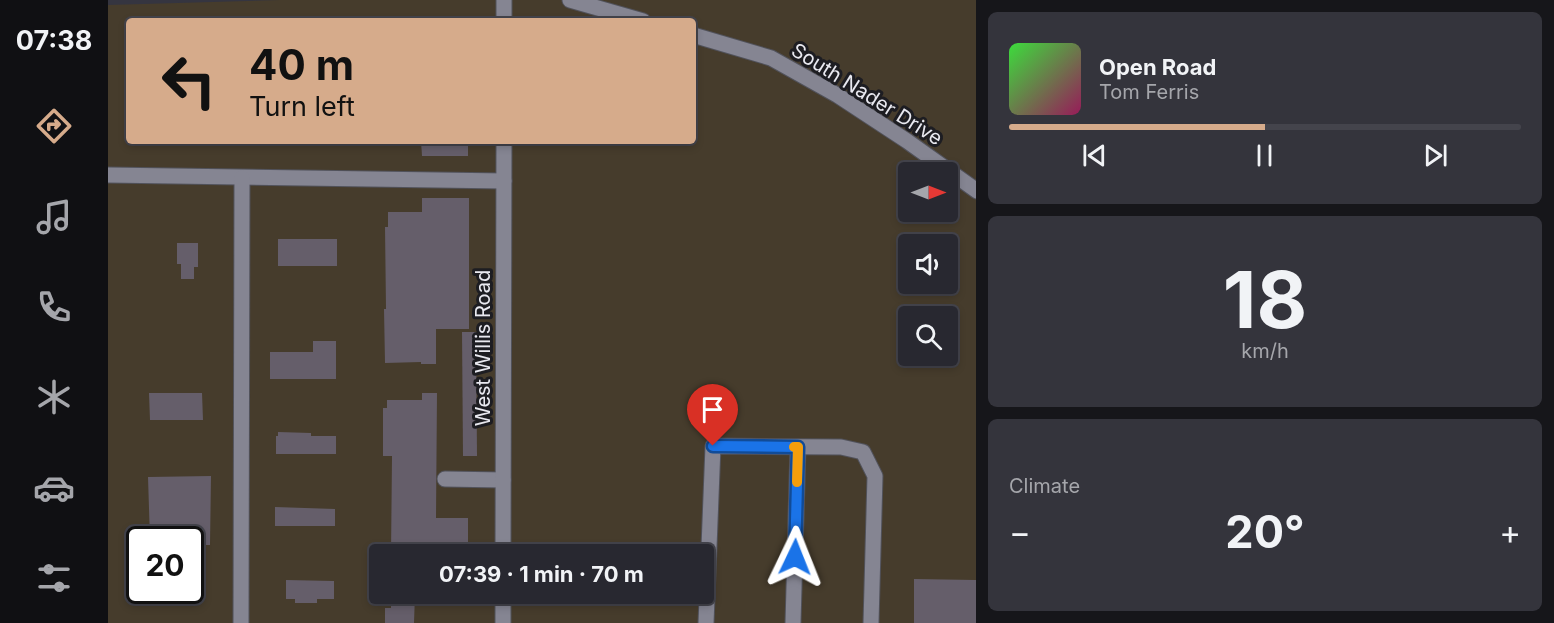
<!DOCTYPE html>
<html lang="en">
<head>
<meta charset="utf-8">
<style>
  :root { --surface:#282830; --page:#34343c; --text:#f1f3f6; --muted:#a5a6ab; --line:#44444c; --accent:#d6ab8b }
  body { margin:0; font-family:Inter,sans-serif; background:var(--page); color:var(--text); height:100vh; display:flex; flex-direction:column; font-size:22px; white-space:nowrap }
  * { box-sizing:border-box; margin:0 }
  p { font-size:20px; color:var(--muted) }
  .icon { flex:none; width:33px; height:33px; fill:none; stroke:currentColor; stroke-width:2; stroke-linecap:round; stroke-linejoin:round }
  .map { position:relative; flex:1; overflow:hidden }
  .details { display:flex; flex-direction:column; gap:12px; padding:12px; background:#16161a; width:578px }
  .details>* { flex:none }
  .guide { position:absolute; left:18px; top:18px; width:570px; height:126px; border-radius:6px; box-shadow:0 3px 9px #0003,0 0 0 2px var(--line); background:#d6ab8b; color:#111; overflow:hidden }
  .needle { width:39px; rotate:90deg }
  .buttons { position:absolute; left:790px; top:162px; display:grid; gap:12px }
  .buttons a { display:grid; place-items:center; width:60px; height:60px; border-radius:6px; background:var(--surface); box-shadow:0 3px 9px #0003,0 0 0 2px var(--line); font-size:30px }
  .speed { position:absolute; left:18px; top:526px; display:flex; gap:12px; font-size:30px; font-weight:700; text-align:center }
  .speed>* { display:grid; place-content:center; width:78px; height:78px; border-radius:50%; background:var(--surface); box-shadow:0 3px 9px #0003,0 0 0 2px var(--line); line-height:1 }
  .speed .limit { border:3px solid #111; border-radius:9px; background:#fff; color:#111 }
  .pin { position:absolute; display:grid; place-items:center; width:51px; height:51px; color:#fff; margin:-62px -26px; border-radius:50% 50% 50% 0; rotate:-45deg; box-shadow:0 0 6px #0007 }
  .pin .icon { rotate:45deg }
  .me { position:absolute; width:66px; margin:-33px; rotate:2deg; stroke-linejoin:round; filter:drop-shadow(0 0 4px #0008) }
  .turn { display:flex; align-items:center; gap:21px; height:126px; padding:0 24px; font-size:27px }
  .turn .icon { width:78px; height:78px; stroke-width:2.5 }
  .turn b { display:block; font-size:42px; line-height:51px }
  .big { font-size:45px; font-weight:700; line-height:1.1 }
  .details .widget { flex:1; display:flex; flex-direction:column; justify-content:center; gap:9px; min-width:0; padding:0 21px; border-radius:9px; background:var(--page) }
  .details .dial { align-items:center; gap:0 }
  .dial b { font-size:78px; line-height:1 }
  .song { display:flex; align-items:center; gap:18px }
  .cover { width:72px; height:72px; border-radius:9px; background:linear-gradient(135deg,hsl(120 70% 55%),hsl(330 70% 35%)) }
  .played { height:6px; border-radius:3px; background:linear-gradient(90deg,var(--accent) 50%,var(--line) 50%) }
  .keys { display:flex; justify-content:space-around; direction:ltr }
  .heat { display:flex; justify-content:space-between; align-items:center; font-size:33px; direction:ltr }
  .trip { position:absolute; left:261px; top:544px; width:345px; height:60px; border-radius:6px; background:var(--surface); box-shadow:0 3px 9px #0003,0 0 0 2px var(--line); font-weight:700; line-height:60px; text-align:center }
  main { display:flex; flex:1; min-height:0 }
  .dock { display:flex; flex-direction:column; width:108px; justify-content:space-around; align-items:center; background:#101013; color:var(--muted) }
  .dock .icon { width:42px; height:42px }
  .dock .selected { color:var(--accent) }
  .dock b { font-size:27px; color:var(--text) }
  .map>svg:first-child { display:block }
</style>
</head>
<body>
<main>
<nav class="dock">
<b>07:38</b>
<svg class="icon selected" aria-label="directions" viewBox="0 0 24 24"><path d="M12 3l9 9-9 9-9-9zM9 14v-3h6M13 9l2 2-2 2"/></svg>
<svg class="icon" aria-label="music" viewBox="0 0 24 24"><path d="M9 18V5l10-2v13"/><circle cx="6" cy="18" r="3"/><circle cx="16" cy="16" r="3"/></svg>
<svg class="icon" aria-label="phone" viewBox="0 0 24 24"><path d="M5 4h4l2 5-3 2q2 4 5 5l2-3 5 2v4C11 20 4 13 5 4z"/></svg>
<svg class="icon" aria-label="climate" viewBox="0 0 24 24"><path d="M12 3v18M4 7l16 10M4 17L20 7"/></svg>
<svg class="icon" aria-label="car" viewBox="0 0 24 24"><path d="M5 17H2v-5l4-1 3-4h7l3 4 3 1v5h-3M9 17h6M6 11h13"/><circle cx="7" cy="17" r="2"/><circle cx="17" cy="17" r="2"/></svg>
<svg class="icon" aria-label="filters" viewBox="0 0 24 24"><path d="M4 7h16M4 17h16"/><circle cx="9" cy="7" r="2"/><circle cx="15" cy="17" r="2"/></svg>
</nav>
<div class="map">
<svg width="869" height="623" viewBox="0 0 869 623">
  <rect width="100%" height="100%" fill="#353540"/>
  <path fill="#463c2c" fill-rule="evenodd" d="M172,0h696v623h-868v-618zM21,21h564v120h-564zM801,172h39v40h-39zM801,244h39v40h-39zM801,316h39v40h-39zM32,540h50v51h-50zM272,555h324v39h-324z"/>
  <g fill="#655e6a">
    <path d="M313,141h47v15h-46z"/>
    <path d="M314,198h47v131h-33v35h-15v-2l-36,1 -1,-54h2l-1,-82h3v-15h34z"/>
    <rect x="170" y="239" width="59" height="27"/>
    <path d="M69,243h21v24h-4v12h-13v-15h-4z"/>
    <path d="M354,332h14l1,124h-14z"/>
    <path d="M205,341h23v38h-66v-27h43z"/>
    <path d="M41,393h53l1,27h-53z"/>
    <path d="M314,393h15l-1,125h32v37h-77l1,-99h-9v-48h4v-8h35z"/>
    <path d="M170,432l33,1v3h25v18h-60v-18h2z"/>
    <path d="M103,476l-1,69h-20v-5h-40l-2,-63z"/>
    <path d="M167,507l60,2v17h-60z"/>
    <path d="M806,579l63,1v43h-63z"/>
    <path d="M178,580l48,1v18h-17v4h-22v-4h-9z"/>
    <path d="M283,594h24l-1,29h-29v-15h6z"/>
  </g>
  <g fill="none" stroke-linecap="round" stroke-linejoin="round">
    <defs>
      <g id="minor">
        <path d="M396,0v21"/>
        <path d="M462,0l73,21"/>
        <path d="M585,35l78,23 66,37 70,46 70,50"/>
        <path d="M0,175l396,6"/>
        <path d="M337,479l58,1"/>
        <path d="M395,555l1,-414"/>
        <path d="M133,623l1,-445"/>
        <path d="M395,623v-29"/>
        <path d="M598,623l7,-177 128,1 22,5 12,24 -4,147"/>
        <path d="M685,623l5,-176"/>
      </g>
    </defs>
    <use href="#minor" stroke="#51525b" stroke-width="17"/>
    <use href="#minor" stroke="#858592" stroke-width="15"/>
  </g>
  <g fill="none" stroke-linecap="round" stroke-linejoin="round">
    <defs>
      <path id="route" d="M605,446l85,1 -3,110"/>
    </defs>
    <use href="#route" stroke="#114b97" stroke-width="15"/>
    <use href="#route" stroke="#1a73e8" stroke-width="10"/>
    <path stroke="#f59e0b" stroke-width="10" d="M686,447h4l-1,35"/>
  </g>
  <g text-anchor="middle" stroke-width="6" stroke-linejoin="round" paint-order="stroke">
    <g font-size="20" fill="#e9e9f0" stroke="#1d1d22">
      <text transform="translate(759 94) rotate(32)" y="7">South Nader Drive</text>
      <text transform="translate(375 348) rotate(-90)" y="7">West Willis Road</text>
    </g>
  </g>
</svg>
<div class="buttons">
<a><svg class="needle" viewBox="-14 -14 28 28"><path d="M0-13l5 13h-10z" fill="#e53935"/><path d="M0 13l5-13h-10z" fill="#a5a6ab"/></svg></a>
<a><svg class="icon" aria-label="sound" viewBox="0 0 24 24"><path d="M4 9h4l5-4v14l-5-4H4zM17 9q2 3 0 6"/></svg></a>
<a><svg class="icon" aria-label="search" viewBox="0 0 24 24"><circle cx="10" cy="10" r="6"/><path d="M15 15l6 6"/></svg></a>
</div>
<div class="speed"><div class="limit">20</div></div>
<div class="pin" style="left:605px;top:446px;background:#d93025"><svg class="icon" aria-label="arrive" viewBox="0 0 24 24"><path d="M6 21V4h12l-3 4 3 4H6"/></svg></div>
<svg class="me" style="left:687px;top:557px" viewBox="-20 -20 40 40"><path d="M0-17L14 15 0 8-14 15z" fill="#1a73e8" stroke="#fff" stroke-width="4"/></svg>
<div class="trip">07:39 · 1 min · 70 m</div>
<div class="guide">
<div class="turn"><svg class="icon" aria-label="left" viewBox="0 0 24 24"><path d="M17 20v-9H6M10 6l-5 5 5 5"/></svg><div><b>40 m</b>Turn left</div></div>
</div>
</div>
<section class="details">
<div class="widget">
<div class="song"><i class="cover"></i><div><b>Open Road</b><p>Tom Ferris</p></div></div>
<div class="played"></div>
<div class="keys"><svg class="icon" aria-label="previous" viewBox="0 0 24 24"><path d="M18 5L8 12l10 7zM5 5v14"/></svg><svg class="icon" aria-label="pause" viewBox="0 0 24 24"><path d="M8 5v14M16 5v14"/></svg><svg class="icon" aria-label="next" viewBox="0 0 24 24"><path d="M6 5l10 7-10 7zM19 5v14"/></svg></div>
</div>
<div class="widget dial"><b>18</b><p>km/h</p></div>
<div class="widget"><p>Climate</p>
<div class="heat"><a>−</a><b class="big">20°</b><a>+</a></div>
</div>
</section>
</main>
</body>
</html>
